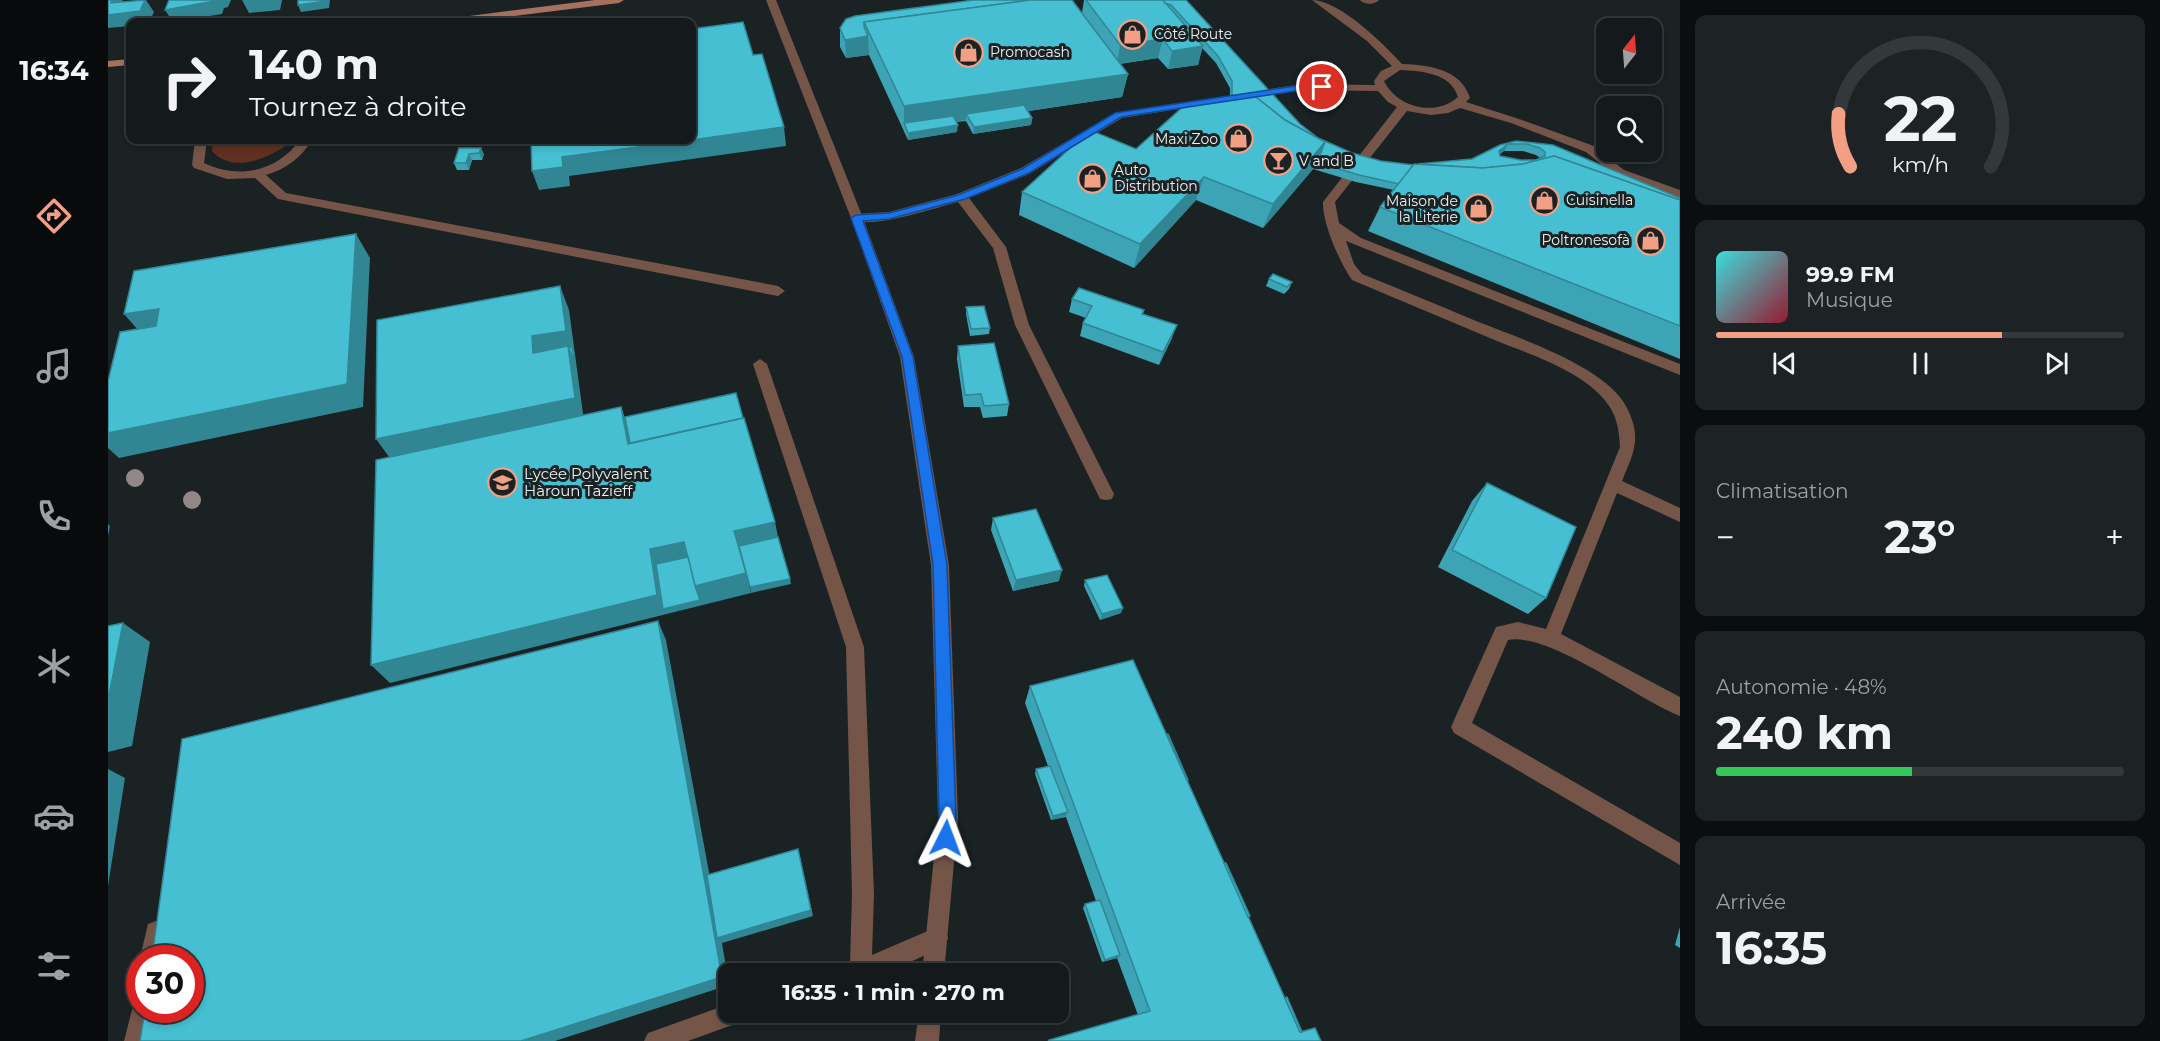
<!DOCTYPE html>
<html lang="fr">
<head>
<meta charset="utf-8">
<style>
  :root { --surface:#141a1b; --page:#1d2324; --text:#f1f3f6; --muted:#9da1a3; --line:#33383a; --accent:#f39f83 }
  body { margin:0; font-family:Montserrat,sans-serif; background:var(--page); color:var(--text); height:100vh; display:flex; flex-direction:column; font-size:22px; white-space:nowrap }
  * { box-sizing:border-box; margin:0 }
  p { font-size:20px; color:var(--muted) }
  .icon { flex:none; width:33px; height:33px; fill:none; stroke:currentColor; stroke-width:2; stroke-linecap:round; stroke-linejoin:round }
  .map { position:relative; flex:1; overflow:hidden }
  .details { display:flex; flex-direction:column; gap:15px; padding:15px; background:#0b0e0f; width:480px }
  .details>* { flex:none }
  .top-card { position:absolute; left:18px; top:18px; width:570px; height:126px; border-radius:12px; box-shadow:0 3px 9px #0003,0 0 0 2px var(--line); background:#141a1b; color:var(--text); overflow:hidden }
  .needle { width:39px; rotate:17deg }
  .controls { position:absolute; left:1488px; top:18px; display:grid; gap:12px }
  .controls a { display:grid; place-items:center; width:66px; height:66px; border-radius:12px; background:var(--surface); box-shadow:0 3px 9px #0003,0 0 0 2px var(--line); font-size:30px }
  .speed { position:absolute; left:18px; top:945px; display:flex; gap:12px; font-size:30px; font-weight:700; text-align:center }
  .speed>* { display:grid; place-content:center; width:78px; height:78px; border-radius:50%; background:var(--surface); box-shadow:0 3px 9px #0003,0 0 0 2px var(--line); line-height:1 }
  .speed .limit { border:9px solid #d22; background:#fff; color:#111 }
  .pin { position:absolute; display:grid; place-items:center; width:51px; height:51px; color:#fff; margin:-26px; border:3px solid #fff; border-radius:50%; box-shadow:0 2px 6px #0007 }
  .me { position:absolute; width:66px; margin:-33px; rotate:3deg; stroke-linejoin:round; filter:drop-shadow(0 0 4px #0008) }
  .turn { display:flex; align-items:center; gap:21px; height:126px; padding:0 24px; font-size:27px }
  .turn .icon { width:78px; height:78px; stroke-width:2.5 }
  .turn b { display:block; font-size:42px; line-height:51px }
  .big { font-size:45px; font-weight:700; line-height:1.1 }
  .details .card { flex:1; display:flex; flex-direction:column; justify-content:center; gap:9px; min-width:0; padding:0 21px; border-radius:12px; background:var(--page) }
  .details .dial { align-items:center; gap:0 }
  .dial svg { height:156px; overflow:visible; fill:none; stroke:var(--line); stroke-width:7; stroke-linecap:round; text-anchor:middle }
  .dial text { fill:var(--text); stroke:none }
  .song { display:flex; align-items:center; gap:18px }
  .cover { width:72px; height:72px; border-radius:9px; background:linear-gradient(135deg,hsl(180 70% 55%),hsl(350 70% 35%)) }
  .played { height:6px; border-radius:3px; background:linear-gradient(90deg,var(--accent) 70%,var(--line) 70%) }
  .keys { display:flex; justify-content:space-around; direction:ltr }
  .heat { display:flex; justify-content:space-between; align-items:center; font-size:33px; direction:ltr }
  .charge { height:9px; border-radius:4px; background:linear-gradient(90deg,#34c759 48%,var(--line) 0) }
  .trip { position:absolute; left:610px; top:963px; width:351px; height:60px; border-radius:12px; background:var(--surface); box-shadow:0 3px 9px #0003,0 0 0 2px var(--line); font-weight:700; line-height:60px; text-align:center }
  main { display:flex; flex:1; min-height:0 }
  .tab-bar { display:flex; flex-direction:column; width:108px; justify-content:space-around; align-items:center; background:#080a0b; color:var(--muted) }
  .tab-bar .icon { width:42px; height:42px }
  .tab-bar .selected { color:var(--accent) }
  .tab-bar b { font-size:27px; color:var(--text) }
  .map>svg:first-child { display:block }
</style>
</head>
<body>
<main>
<nav class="tab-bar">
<b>16:34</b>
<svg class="icon selected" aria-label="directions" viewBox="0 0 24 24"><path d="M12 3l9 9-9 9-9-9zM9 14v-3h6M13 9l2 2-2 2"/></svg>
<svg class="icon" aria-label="music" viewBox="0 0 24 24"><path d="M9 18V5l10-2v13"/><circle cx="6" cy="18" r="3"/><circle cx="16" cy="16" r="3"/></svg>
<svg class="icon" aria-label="phone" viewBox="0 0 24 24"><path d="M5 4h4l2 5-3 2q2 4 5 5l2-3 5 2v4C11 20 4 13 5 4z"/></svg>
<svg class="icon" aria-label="climate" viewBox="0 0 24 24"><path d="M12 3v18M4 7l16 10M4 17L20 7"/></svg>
<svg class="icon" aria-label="car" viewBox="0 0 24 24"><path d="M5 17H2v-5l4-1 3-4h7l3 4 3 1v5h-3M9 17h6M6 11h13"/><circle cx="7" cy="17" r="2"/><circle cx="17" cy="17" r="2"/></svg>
<svg class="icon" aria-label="filters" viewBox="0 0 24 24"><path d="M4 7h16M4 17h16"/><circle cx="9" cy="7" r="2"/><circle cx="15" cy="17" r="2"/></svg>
</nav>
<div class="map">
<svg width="1572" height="1041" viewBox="0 0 1572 1041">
  <rect width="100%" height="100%" fill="#1a2224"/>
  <path fill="#603020" d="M105,140h81c-21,16 -60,36 -82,11z"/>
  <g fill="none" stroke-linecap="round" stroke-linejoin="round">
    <g fill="#765549" fill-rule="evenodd">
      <path d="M1204,0c27,0 72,44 90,64 27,1 59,5 68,34l-4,4 53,17 75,27 30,24 56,20v8l-64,-22 -30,-24 -75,-29 -51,-15 -12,5 -17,2 -24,-4 -72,91 4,21 22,15 319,126v11l-334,-134 8,23 8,10c38,15 76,31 114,47 40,16 132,46 151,87 15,30 7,44 -5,73l58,27v14l-63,-29 -56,141 119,63v19c-43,-17 -131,-84 -172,-76l-36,83 208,120v22l-226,-132 -3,-6 45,-100 22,-5 28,7 74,-182c-1,-20 -4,-35 -18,-50 -24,-27 -72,-43 -105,-56 -48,-20 -97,-41 -145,-61 -12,-17 -30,-57 -29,-78l74,-95 -9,-5 -10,-11 -76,-1 -52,8 -6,-3 6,-3 52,-8 73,1 -1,-4 7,-10 11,-5 -25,-25zM1292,70c22,1 51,3 58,27 -22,20 -61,11 -74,-16z"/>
      <path d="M1252,0h19c-4,5 -15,5 -19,0z"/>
      <path d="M1098,99l6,3 -2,2 -88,14 -93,56 -60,24 37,49 23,78 85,169 -2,5 -6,1 -6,-1 -85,-174 -22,-77 -35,-46c-20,5 -93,30 -107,16l6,-4 32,-2 68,-18 64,-26 94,-55z"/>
      <path d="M87,140h12l-3,23c36,17 73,8 96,-23h12c-10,17 -26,29 -46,35l20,18 492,93 7,5 -7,5 -500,-97 -23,-21 -28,1 -33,-11 -2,-3z"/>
      <path d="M652,359l7,5 97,283 10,247 -2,61 65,-28 8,3 3,8 -3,8 -61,28h-45l3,-8 8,-3 2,-69 -6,-247 -93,-283z"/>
      <path d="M48,921l8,3 3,8 -5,26h-22l8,-34z"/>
      <path d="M32,1000v10h13l-5,31h-24l10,-39z"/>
      <path d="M621,1004v8h20l-3,8 -58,21h-44l4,-8z"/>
    </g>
    <g fill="#765549" fill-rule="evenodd">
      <path d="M658,0h10l87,218 51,139 35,208 9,253 -14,156h-22l16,-156 -7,-253 -31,-208 -49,-139z"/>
      <path d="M811,1012h22l-2,29h-24z"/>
    </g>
    <g fill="#a7715f" fill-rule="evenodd">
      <path d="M487,0h29l-5,3 -153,19h-25l5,-3z"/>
      <path d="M22,59v6l-22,2v-6z"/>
    </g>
  </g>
  <g fill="#918885">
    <circle cx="27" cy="478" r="9"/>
    <circle cx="84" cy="500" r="9"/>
  </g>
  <g fill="#3ca4b5" fill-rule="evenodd">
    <path d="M866,0l108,13 2,-13h102l114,124 18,14 34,15 29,8 32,4 59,-6 44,-18 37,4 127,53v161l-312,-128 12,-24 14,-17 -38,-8 -43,-13 -50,59 -67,-28 -62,68 -115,-53 3,-23 114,-43 94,-51v-10l-14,-25 -14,-15 -4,17 -30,4 -10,-11 -38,6 8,10 -6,23 -94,14 4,7 -1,7 -58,9 -7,-13 -10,1 1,10 -49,8 -39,-85 -23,3 -6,-11v-19zM1396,151h19l13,4 4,3 -4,2h-15l-21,-4v-2z"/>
    <path d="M351,148l25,6 -2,6h-10l-3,10h-12l-3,-7z"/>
    <path d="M1161,279l23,3 -3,7 -5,5 -18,-8z"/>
    <path d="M964,299l72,11 -1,4 29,24 -13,27 -79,-29 3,-13 3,-5 -17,-6z"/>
    <path d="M858,307l24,21 -1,6 -19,2 -4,-22z"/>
    <path d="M850,346l51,58 -2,12 -24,2 -3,-11h-16l-7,-48z"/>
    <path d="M1379,483l59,115 -18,16 -90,-47 34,-66z"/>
    <path d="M885,518l66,63 -46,10 -22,-61z"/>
    <path d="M977,580l36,33 -21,7 -16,-34z"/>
    <path d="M922,686l157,95 98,217 17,34 19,9h-274l91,-26 -21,-57 -15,4 -19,-54 2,-4 11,-3 -30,-84 -15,3 -16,-46 1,-5 12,-3 -23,-63z"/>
    <path d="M1572,927v21l-5,-3z"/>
  </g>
  <g fill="#318694">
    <path d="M4,0h10l3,4 21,-4 8,12 -5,10h-19v4l-22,2v-13z"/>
    <path d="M107,0h16l-3,7 -4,1 -2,6 -49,8 -8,-12z"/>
    <path d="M134,0h40l-2,10 -31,3z"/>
    <path d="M218,0h4l-1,8 -28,4 -3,-7z"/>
    <path d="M760,36l1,19 -23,3 -1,-18z"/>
    <path d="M1055,39l-5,19 -41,6 3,-19z"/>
    <path d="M1095,46l-5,19 -30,4 4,-18z"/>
    <path d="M1020,74l-6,23 -152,23 -4,-6v6l-60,9 -2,-6v7v-24z"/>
    <path d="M924,118l-1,7 -58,9 1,-7z"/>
    <path d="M850,125l-1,7 -49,8v-7z"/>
    <path d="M676,127l2,19 -217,30 1,10 -31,4 -7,-19 30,-14z"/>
    <path d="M1217,142l-12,27 -50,59 10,-24z"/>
    <path d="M1400,144l-4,7 -9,6 4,-6z"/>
    <path d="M373,148l3,6 -2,6 -3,-7z"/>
    <path d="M361,154l3,6 -3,10 -3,-7z"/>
    <path d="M1096,177l-8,23 -62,68 6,-24z"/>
    <path d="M248,234l14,24 -7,149 -244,51 -11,-10v-15z"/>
    <path d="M452,286l9,24 15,111 -192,40 -16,-22 156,-103z"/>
    <path d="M51,309l17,41 -31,-12 -21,-24z"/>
    <path d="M1069,325l-5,13 -13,27 4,-13z"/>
    <path d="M513,407l8,22 5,24 -6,-9z"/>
    <path d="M667,522l4,20 -39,10 -6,-21z"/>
    <path d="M0,524l2,2 -2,10z"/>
    <path d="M576,542l62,31 5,20 -361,90 -19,-18 279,-116z"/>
    <path d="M954,570l-3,11 -46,10 3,-11z"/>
    <path d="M682,579l1,5 -40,9 -1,-6z"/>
    <path d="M1015,608l-2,5 -21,7 2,-6z"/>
    <path d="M550,621l8,19 55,297 77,-88 15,67 -91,27 7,42 -174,56h-34z"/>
    <path d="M15,623l27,19 -18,104 -24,6v-51z"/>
    <path d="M0,769l17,9 -17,108z"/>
    <path d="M960,812l-2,4 -15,4 2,-4z"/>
    <path d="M1012,955l-2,3 -16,4 3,-2z"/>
  </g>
  <g fill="#46bfd3" stroke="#318694" stroke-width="1.5" fill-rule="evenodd">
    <path d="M0,0h4l-1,3 34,-3 -5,11 -32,4z"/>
    <path d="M61,0h46v1l-50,9z"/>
    <path d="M190,0h28v1l-28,4z"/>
    <path d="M866,0h57l-167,22v5l4,9 -23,4 -5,-12 6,-9 9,-3z"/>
    <path d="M923,0h41l56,74 -224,32 -40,-84z"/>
    <path d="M978,0h77l40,46 -31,5 -9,-12 -43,6z"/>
    <path d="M1055,0h23l114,124 18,14 34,15 29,8 33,4 -15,19 -40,-9 -43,-13 2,-2 7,-18 -40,-22 -33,-26 -20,4v-17l-14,-25 -47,-51 -6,-2z"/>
    <path d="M635,22l10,33 9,-1 22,73 -92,13v-111z"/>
    <path d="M1144,94l33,26 40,22 -52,62 -69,-27 -64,67 -118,-52 68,-62 46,19 49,-44z"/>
    <path d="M916,105l8,13 -58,9 -8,-13z"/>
    <path d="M845,116l5,9 -50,8 -4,-10z"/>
    <path d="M423,140h161l-130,17 1,10 -31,4z"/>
    <path d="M1408,141l37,4 127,53v2l-126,-44 -31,8 -40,4 -65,-4 54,-5 28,-14zM1400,144h19l13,4 5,4v4l-9,4h-15l-21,-4 -1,-5z"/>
    <path d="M351,148h22l-2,5 -10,1 -3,9h-12z"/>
    <path d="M1446,156l126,44v126l-300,-119 34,-43 69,4 40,-4z"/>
    <path d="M248,234l-9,150 -239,49v-52l12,-49 36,-6 3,-17 -35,5 10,-43z"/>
    <path d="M1165,274l19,8 -5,5 -18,-8z"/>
    <path d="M452,286l6,45 -34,5 1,17 35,-7 7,52 -199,41 1,-119z"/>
    <path d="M971,288l65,22 -2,4 35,11 -14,27 -80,-29 9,-17 -20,-7z"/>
    <path d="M876,306l6,22 -19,1 -5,-22z"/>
    <path d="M886,343l15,61 -25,2 -3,-12 -16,1 -7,-49z"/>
    <path d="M464,347l3,16 -6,-15z"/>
    <path d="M628,393l7,25 -113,25 -5,-26z"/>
    <path d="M513,407l7,37 116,-26 31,104 -41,9 12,42 -51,13 -11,-44 -34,7 7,46 -286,70 5,-205z"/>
    <path d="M1379,483l89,44 -30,71 -94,-48z"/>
    <path d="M928,509l26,61 -46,10 -23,-62z"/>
    <path d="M670,537l12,42 -40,8 -11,-41z"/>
    <path d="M580,557l7,29 5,14 -37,9 -7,-45z"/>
    <path d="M999,575l16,33 -21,6 -17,-34z"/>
    <path d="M550,621l64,356 -201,64h-381l5,-31h45v-52h-38l30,-219z"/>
    <path d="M15,623l-15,78v-75z"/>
    <path d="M1025,660l167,372 15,-4 6,13h-272v-1l101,-29 -120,-325z"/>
    <path d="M1060,734l20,46h-1l-20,-45z"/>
    <path d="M942,766l18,46 -15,4 -17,-47z"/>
    <path d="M690,849l13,61 -94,28 -10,-63z"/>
    <path d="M1116,863h2l24,53 -2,1z"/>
    <path d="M992,900l20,55 -15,5 -20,-56z"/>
    <path d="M1179,997l15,35h-2l-15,-34z"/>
  </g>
  <path fill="#1a73e8" stroke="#114b97" stroke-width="1.5" d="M1194,85h20l5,2 -5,3h-20l-181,27 -92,56 -64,26 -76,20 -26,2 50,136 34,208 9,253 -4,26 -6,3 -6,-3 -3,-6 2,-20 -6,-253 -31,-208 -51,-139 5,-3 33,-2 69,-18 64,-26 93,-56z"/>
  <defs>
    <symbol id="shop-ring" viewBox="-11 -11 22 22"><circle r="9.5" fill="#1a2224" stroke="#f39f83" stroke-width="1.5"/><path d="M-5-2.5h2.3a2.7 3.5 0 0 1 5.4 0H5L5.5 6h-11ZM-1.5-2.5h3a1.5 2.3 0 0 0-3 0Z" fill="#f39f83"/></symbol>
    <symbol id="bar-ring" viewBox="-11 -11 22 22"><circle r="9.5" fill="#1a2224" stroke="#f39f83" stroke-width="1.5"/><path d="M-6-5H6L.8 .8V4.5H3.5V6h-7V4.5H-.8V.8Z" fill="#f39f83"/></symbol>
    <symbol id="school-ring" viewBox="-11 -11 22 22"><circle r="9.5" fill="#1a2224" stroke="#f39f83" stroke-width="1.5"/><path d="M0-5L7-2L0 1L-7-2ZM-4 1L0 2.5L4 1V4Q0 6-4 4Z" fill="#f39f83"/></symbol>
  </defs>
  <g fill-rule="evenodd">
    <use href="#shop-ring" x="1008" y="18" width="33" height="33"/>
    <use href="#shop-ring" x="844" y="36" width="33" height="33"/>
    <use href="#shop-ring" x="1114" y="122" width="33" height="33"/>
    <use href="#bar-ring" x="1154" y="144" width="33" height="33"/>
    <use href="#shop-ring" x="968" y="162" width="33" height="33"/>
    <use href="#shop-ring" x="1420" y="184" width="33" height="33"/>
    <use href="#shop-ring" x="1354" y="192" width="33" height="33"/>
    <use href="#shop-ring" x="1526" y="224" width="33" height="33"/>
    <use href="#school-ring" x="378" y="466" width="33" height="33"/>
  </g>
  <g text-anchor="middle" stroke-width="6" stroke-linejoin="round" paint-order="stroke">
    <g font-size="14" fill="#ebf1f2" stroke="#1a2224" text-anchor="start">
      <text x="1046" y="39">Côté Route</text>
      <text x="882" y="57">Promocash</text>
      <text x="1110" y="144" text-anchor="end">Maxi Zoo</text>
      <text x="1191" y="166">V and B</text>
      <text x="1006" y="175">Auto<tspan x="1006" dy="16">Distribution</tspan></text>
      <text x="1458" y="205">Cuisinella</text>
      <text x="1350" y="206" text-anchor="end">Maison de<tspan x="1350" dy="16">la Literie</tspan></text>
      <text x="1522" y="245" text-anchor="end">Poltronesofà</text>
    </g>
    <g font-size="15" fill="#ebf1f2" stroke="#1a2224" text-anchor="start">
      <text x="416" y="479">Lycée Polyvalent<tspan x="416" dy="17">Hàroun Tazieff</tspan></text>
    </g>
  </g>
</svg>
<div class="controls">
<a><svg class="needle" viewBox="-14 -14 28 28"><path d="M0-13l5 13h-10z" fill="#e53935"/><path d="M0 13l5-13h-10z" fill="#9da1a3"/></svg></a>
<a><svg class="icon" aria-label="search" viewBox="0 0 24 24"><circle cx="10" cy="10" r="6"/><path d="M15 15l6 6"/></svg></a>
</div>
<div class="speed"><div class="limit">30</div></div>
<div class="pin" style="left:1214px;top:87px;background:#d93025"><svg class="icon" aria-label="arrive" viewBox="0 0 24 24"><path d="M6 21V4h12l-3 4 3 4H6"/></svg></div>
<svg class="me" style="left:838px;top:838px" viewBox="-20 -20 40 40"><path d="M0-17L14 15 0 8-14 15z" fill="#1a73e8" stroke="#fff" stroke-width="4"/></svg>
<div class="trip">16:35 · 1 min · 270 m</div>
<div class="top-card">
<div class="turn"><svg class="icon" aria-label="right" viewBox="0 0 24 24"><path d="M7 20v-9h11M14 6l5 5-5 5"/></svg><div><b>140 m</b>Tournez à droite</div></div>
</div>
</div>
<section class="details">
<div class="card dial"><svg viewBox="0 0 100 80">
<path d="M14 69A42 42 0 1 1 86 69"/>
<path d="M14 69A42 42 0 0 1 8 42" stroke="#f39f83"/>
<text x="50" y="56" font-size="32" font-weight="700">22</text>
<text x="50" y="72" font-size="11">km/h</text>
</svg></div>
<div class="card">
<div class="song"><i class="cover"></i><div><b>99.9 FM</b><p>Musique</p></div></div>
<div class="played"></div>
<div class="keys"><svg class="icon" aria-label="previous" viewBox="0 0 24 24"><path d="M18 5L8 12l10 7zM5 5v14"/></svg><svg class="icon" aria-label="pause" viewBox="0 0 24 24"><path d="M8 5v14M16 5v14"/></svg><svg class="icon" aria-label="next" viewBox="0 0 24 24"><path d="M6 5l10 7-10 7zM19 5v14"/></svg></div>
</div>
<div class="card"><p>Climatisation</p>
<div class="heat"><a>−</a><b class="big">23°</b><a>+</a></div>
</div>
<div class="card"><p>Autonomie · 48%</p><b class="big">240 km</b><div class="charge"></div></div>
<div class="card"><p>Arrivée</p><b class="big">16:35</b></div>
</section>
</main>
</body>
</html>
